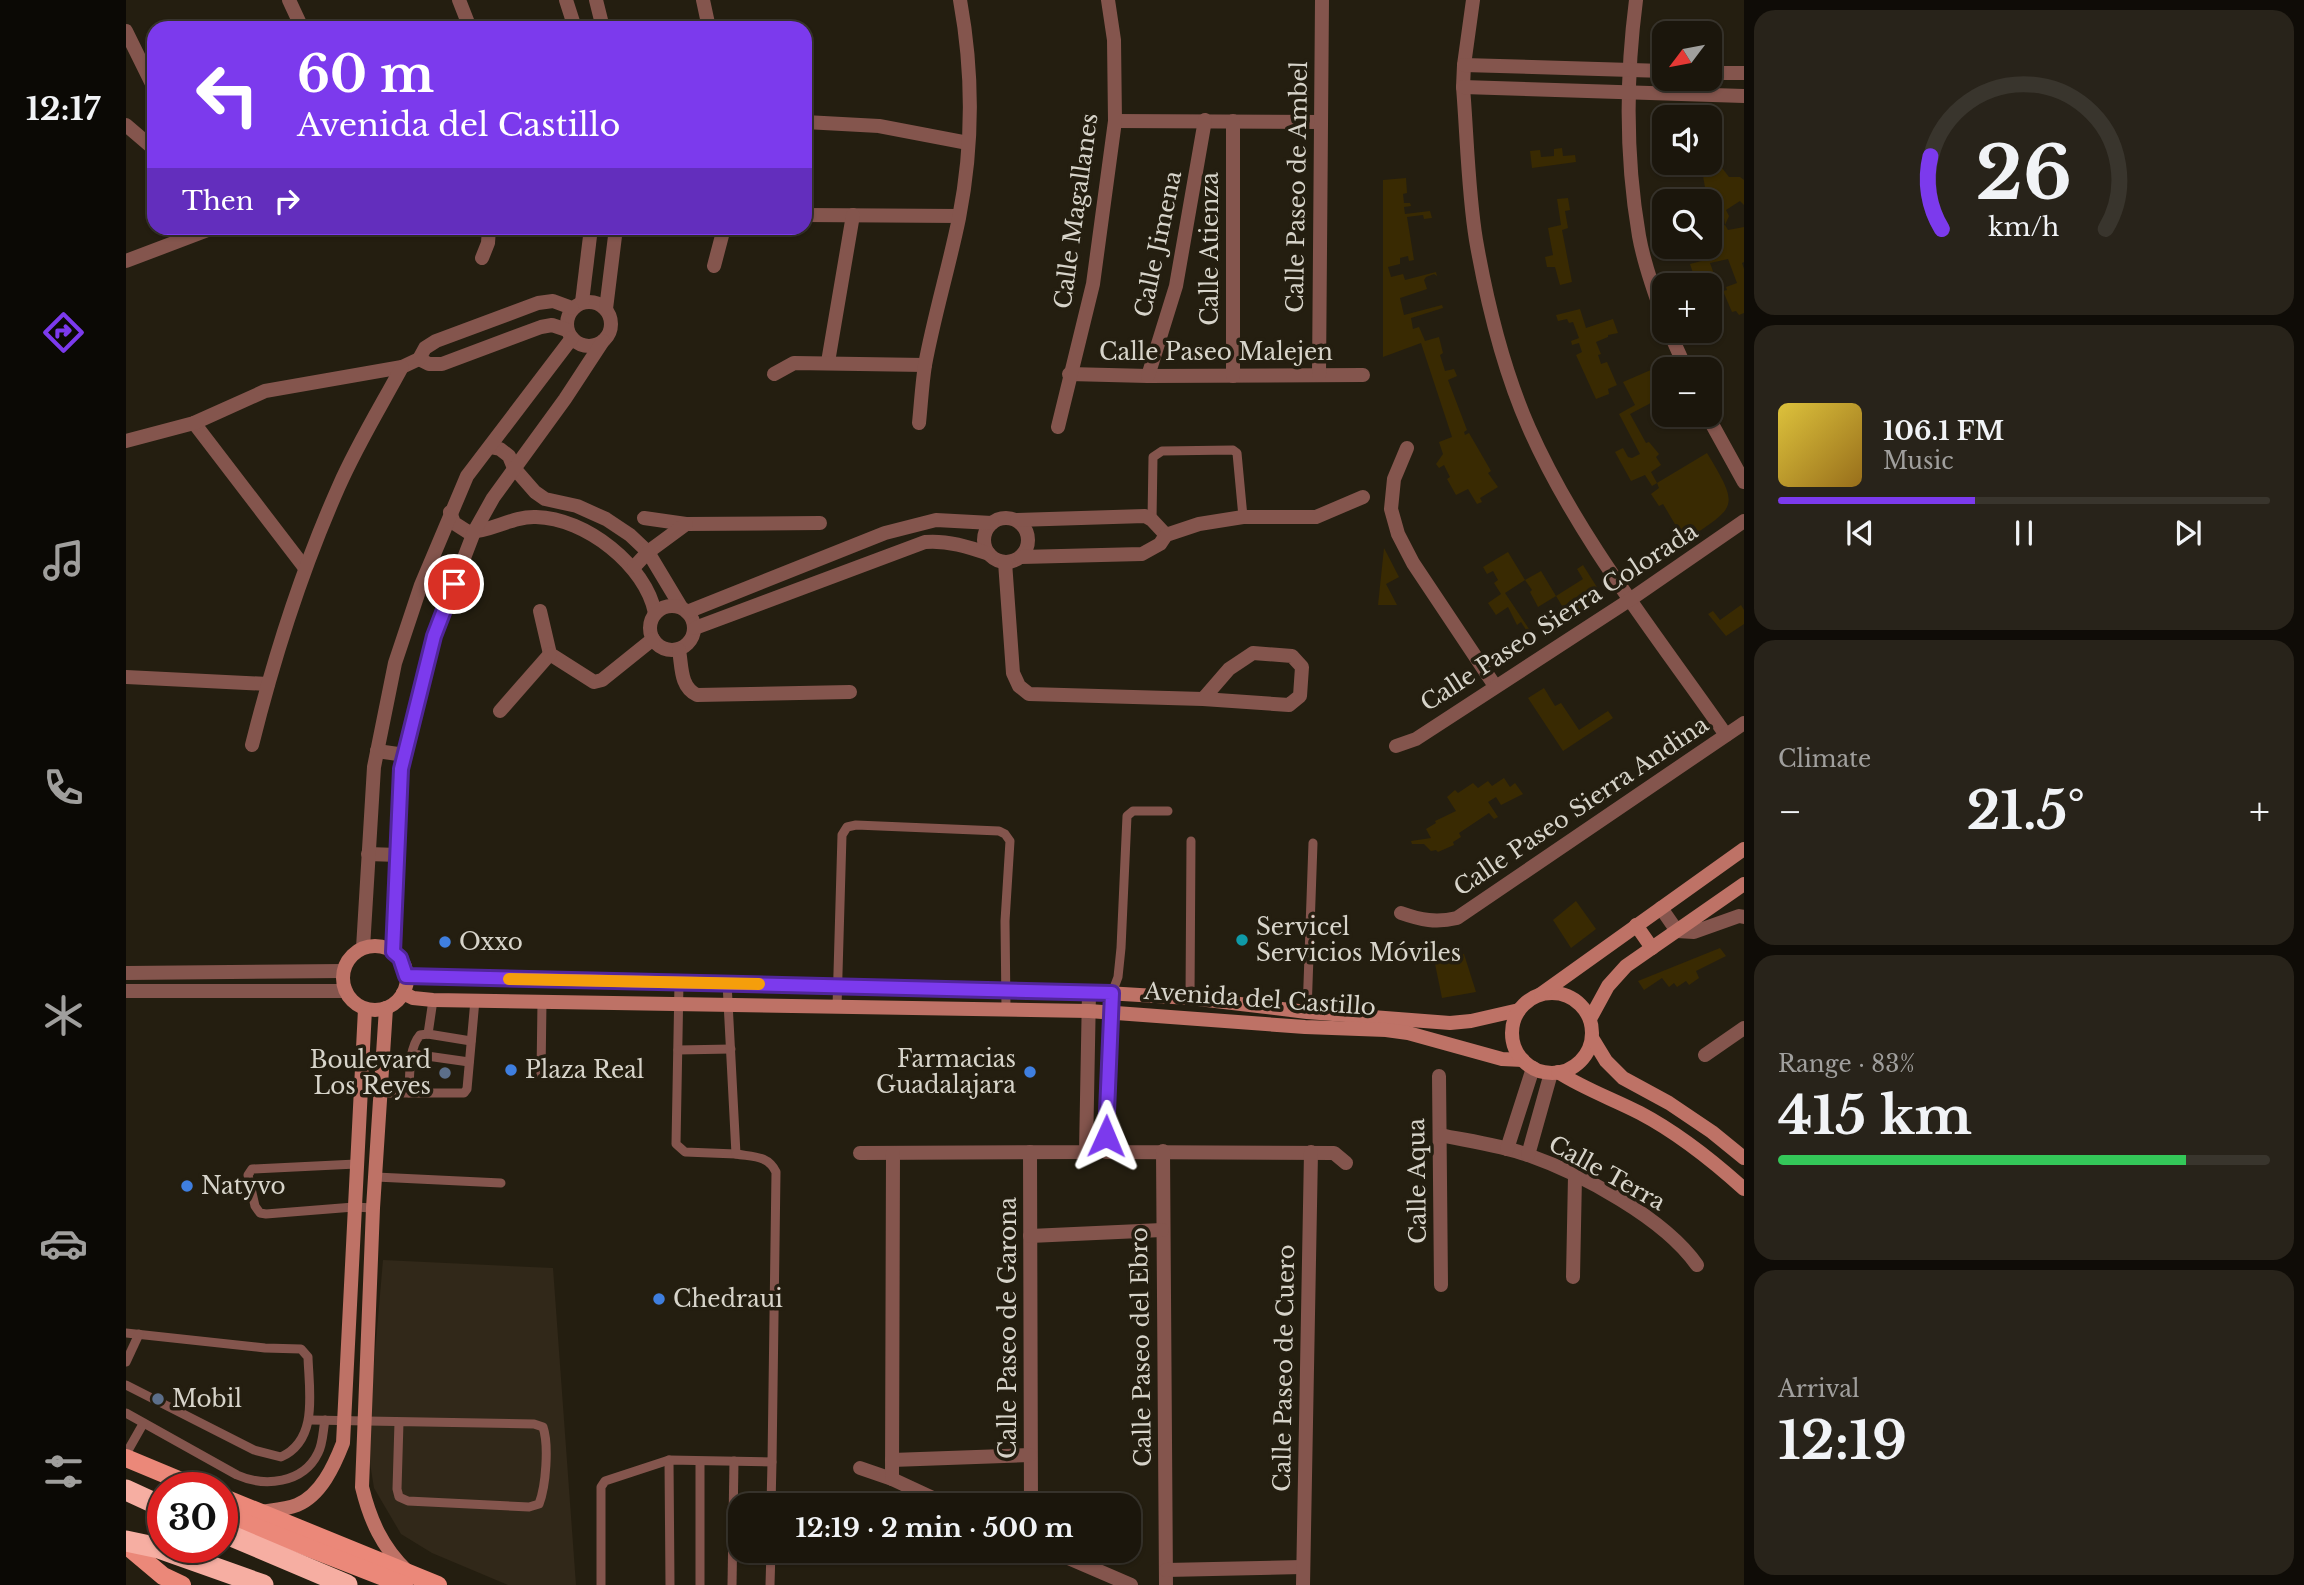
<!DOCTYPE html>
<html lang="en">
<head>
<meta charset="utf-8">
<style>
  :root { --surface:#1b160c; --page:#28231a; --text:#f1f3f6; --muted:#a09f9d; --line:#39352d; --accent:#7c3aed }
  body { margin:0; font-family:"Libre Baskerville",serif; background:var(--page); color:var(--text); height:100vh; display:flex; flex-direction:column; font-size:26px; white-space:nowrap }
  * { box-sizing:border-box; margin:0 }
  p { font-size:23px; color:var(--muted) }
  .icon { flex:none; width:38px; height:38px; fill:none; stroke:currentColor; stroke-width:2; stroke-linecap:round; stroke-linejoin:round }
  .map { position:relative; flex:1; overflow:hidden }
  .panel { display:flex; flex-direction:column; gap:10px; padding:10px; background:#0f0c07; width:560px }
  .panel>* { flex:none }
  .banner { position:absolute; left:21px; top:21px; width:665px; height:214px; border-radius:21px; box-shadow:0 2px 5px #0004,0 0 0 2px var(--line); background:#7c3aed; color:#fff; overflow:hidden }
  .needle { width:46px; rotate:238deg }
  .fabs { position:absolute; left:1526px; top:21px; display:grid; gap:14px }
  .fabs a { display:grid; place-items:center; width:70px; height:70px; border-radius:14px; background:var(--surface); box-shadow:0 2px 5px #0004,0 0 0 2px var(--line); font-size:35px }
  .speed { position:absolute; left:21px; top:1472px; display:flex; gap:14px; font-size:35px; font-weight:700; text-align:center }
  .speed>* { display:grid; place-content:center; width:91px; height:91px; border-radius:50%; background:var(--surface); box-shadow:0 2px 5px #0004,0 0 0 2px var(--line); line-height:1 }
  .speed .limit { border:10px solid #d22; background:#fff; color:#111 }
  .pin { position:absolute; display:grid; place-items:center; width:60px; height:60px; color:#fff; margin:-30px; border:4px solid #fff; border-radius:50%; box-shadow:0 2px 7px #0007 }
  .me { position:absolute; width:77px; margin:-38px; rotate:1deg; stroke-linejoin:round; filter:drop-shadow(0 0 5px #0008) }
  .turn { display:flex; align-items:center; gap:24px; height:147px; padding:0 35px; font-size:32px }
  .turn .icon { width:91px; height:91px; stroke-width:2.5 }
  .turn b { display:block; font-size:49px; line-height:60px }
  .then { display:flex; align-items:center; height:66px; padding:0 35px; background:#0003; gap:14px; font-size:26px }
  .big { font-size:52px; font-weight:700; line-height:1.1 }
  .panel .tile { flex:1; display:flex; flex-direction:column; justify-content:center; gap:10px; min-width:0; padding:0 24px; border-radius:21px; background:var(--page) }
  .panel .dial { align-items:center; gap:0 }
  .dial svg { height:182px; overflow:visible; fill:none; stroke:var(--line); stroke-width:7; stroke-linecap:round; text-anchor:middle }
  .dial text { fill:var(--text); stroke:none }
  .song { display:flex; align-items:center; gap:21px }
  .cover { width:84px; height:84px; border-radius:10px; background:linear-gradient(135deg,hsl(50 70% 55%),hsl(40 70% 35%)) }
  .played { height:7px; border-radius:4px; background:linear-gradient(90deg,var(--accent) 40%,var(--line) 40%) }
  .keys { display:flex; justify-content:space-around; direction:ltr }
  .heat { display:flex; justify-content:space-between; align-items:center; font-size:38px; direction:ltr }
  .charge { height:10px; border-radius:5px; background:linear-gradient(90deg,#34c759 83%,var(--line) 0) }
  .trip { position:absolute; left:602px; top:1493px; width:413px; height:70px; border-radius:21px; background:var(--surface); box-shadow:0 2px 5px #0004,0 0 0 2px var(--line); font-weight:700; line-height:70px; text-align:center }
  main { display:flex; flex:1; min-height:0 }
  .menu { display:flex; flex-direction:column; width:126px; justify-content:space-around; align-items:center; background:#0b0905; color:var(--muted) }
  .menu .icon { width:49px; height:49px }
  .menu .selected { color:var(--accent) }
  .menu b { font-size:32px; color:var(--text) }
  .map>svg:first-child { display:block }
</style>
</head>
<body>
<main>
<nav class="menu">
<b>12:17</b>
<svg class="icon selected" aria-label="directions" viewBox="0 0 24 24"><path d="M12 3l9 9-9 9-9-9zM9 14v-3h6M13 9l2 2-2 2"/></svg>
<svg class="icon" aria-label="music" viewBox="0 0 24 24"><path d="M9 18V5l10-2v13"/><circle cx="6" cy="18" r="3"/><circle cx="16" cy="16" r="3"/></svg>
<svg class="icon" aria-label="phone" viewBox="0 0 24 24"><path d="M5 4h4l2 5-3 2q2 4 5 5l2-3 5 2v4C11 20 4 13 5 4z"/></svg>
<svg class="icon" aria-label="climate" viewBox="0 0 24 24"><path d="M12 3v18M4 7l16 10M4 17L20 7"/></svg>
<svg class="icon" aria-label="car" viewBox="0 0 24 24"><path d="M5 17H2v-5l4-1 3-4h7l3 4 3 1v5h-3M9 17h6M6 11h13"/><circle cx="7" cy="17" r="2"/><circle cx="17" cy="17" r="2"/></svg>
<svg class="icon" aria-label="filters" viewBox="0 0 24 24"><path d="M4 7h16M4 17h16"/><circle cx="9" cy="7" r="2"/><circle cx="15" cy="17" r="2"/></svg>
</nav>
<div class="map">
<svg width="1618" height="1585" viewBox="0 0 1618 1585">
  <rect width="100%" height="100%" fill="#241e10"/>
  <path fill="#312819" d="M257,1260l170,8 23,317h-68l-76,-32 -31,-19 -27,-46 -7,-43z"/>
  <g fill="#392a02">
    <path d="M1436,148l1,8 12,-1 1,7 -44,6 -2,-17 10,-1 1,7 13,-1v-7z"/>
    <path d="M1596,168l7,9h11l4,3v25l-4,-4 -14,9 3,6 -4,9 3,5 16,-3v35l-2,1 2,6v44l-5,2 -3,-4 -4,1 -9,-21 4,-1 -1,-3 11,-4 -9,-24 -18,4 4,11 -19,5 -5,-15 19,-5 -1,-8 13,-4 -5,-19 9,-3 -4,-27 -14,1 -5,-29z"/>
    <path d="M1280,178l1,15 -4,1 1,9h6l1,3 -7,1 1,7 25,-3 2,7 -8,1 -1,-4 -16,2 7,43 -5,1 -1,-5 -8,2v6l-12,3 3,10 12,-3 2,6 31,-8 1,4 -3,-2 -8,3 -2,3 3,9 -27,9 4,17 38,-10 1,3 -32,10 2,11 6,-2 6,14 14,-4 4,16 -3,2 5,16 9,-2 3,7 -9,4 19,50 -3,2 1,3 4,-2 22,38 -3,2 10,14 -18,11 2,4 -5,2 -9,-15 -12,6 -9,-16 3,-2 -6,-12 -5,3 -3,-4 7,-10 -4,-12 13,-5 -31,-94 -38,14v-177z"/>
    <path d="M1442,198l2,12 -5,1 3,17 -6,2 10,52 -12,3 -5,-18h-8l-2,-10 8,-2 -5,-27 13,-3 -4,-26z"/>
    <path d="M1454,309l6,19 27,-9 5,14 -10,2v2l-12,5 5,12 -3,1 3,9 6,-2 10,23 -9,4 1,5 -13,5 -20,-44 6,-3 -3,-9 -7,2 -1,-4 8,-3 -6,-16 -4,1 -2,-4 -9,2 -2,-6z"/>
    <path d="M1534,366l4,9v21l-34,18 16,29 3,-1 10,12 -3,3 5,8 -10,7 6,11 50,-30c34,56 29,53 -22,88l-22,-37 -4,2 -8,-12 8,-6 -2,-5 -5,3 -7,-11 -14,6 -16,-29 8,-4 5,9 4,1 8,-4 -21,-40 16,-9 -12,-23z"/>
    <path d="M1258,548l15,29 -13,7 11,21h-19z"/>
    <path d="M1382,552l17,28 16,-9 15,25 27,-17 -6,-10 6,-4 17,27 1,6 -31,21 -14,-23 -18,11 -8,-15 2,-2 -7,-10 -20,13 30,45 -3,1 -11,-17 -4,3 -9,-18 -12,8 -8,-12 13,-9 -7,-11 4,-3 -5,-9 -6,3 -4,-7z"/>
    <path d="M1615,605l3,5v14l-18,12 -18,-22 5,-3 7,9z"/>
    <path d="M1418,688l11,18 6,-3 18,27 29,-19 5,7 -50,33 -35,-53z"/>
    <path d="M1378,778l6,9 5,-4 8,11 -22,11 -5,-8 -8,5 10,15 -4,2 -5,-6 -30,20 2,4 -8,5 1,3 -16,7 -2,-2 -5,1 -7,-7h-12l-1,-3 20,-3 -5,-9 10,-6 -1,-2 21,-10 -9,-14 8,-7 3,3 15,-10 5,5 10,-7 4,5z"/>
    <path d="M1450,901l20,28 -25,19 -18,-28z"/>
    <path d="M1594,948l6,8 -30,15 3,7 -10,7 -3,-4 -9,6 -3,-4 -5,4 -7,-9 -18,12 -6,-9z"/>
    <path d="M1338,954l12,38 -34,6 -8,-39z"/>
  </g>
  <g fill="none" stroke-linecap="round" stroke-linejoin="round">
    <g stroke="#84554d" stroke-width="9">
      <path d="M1026,520l1,-63 9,-6 71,-1 4,3 6,64"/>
      <path d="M553,983l-3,161 9,8 51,2"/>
      <path d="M986,993l6,-16 3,-29 6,-132 6,-5h35"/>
      <path d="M1064,998l1,-157"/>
      <path d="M711,1007l5,-172 5,-8 9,-2 143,6 6,3 5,7 -5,80 1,88"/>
      <path d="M1181,1012l6,-169"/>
      <path d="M302,1034l5,-34"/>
      <path d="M552,1050l53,-1"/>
      <path d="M287,1054l56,8"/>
      <path d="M415,1074l1,-72"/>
      <path d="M255,1093h83l3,-4 8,-89"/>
      <path d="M283,1093c1,-17 -1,-44 11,-58l8,-1 43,7"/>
      <path d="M230,1164l-104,5 -4,6 7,31 5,7 6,1 88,-7 19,1"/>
      <path d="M250,1177l125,6"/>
      <path d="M0,1333l139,15 36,1 7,8c1,34 11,83 -27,100l-27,-7 -128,-65"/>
      <path d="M0,1362l13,-28"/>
      <path d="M0,1413l111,62c27,12 66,9 81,-22 5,-9 5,-23 7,-33"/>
      <path d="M184,1420l224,4 9,3c6,18 3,59 -4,77l-10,3 -121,-6 -9,-4 -2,-8 2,-67"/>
      <path d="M0,1454l17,-30"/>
      <path d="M543,1460l1,125"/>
      <path d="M574,1462v123"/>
      <path d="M645,1505l1,-43"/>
      <path d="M475,1585v-98l4,-6 64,-21 103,2 4,-290c-8,-17 -23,-15 -40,-18l-9,-171"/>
      <path d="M606,1585l2,-124"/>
      <path d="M644,1585l1,-35"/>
    </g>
    <g stroke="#84554d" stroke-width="14">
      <path d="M163,0l13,28"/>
      <path d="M333,0l11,28"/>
      <path d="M440,0l9,28"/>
      <path d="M470,0l7,28"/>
      <path d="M577,0l6,28"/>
      <path d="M1347,0l-9,65 -1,22c4,48 5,105 13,153 11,63 27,129 53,188 48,109 129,209 197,307"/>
      <path d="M1510,0c-10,77 -10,160 3,236 5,28 15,56 25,83"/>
      <path d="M0,31l28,57"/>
      <path d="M1338,65l200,6"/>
      <path d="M1584,73h34"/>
      <path d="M1337,87l281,9"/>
      <path d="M989,121l206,1"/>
      <path d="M679,122l74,4 89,17"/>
      <path d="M0,125l28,24"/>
      <path d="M679,215l154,1"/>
      <path d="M356,258l6,-15 1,-15"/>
      <path d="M0,261l87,-33"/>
      <path d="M588,266l10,-38"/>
      <circle cx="463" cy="324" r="22"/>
      <path d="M456,302l9,-74"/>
      <path d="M480,309l10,-81"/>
      <path d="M1543,331l17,38"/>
      <path d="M293,359l10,5h13l99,-37 11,-2 15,5"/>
      <path d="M702,362l25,-147"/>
      <path d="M648,374l20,-11 131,2"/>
      <path d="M943,374l79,2 215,-1"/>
      <path d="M1193,375l3,-375"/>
      <path d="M1022,376l28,-90 29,-166"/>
      <path d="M1107,376v-255"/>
      <path d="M1581,415l37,67"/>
      <path d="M68,423l111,145"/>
      <path d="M793,423c2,-19 3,-39 6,-58 9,-49 24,-98 34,-147 14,-71 14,-147 1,-218"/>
      <path d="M932,427l35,-143 22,-163 -1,-81 -6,-40"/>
      <path d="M0,441l68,-18 71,-32 137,-24 17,-8 6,-11 11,-7 102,-38 15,-2 19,7"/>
      <path d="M364,447l10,2 9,7 5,12 21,24 10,7 32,7 29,13 24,16 18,17 33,55"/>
      <path d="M1281,448l-13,31 -3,30 7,25 15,29 82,123"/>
      <path d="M324,512l4,11 14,9c23,0 44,-16 68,-15 50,1 110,49 119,96"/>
      <circle cx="880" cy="540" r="22"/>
      <path d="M518,518l42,6 134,-1"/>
      <path d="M891,520l128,-4 7,4 14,15"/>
      <path d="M895,557l121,-3 18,-10 6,-9 33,-11 44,-7h73l47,-20"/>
      <path d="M879,562l8,111 6,13 10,8 174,5 86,6 11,-9 2,-29 -10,-11 -39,-3 -24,16 -26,30"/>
      <path d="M508,567l14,-15 38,-28"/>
      <circle cx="546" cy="628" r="22"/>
      <path d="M414,611l10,43 44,28 8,-2 51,-41"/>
      <path d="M561,612l198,-79 51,-13 56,3"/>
      <path d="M569,628l230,-86c22,-2 44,5 64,12"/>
      <path d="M553,650c3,17 1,37 18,45l153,-3"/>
      <path d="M0,677l142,7"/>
      <path d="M374,711l50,-57"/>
      <path d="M126,745c22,-88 50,-176 87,-259 18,-41 42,-80 63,-119"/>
      <path d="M1270,746l20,-7 215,-140 113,-78"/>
      <path d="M251,751l28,4"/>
      <path d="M242,854l30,1"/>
      <path d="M1535,908l16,23 17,1 45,-16 5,1"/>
      <path d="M1275,913c20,7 35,10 56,5l287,-195"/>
      <path d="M237,948l11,-181 21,-104 26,-78 46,-109 105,-138"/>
      <path d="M267,952l8,-183 33,-133 40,-104 19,-34 72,-99 38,-58"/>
      <path d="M0,973l217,-2"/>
      <path d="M0,991h220"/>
      <path d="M986,993l-5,82 -1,77 228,1 12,10"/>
      <path d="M1579,1055l39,-27"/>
      <path d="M1313,1076l2,209"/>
      <path d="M1314,1135c29,6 60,10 88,20 54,19 136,63 169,110"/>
      <path d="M1381,1149l26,-81"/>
      <path d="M1037,1151l3,434"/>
      <path d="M904,1152l1,353"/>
      <path d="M734,1153l226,-1 3,-160"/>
      <path d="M1402,1155l23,-82"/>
      <path d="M904,1236l132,-6"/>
      <path d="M1447,1277l2,-101"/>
      <path d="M766,1460l138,-5"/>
      <path d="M734,1468l32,11 56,26"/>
      <path d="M766,1479l1,-326"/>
      <path d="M924,1550l81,35"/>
      <path d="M1040,1570l136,-3"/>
      <path d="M1177,1585l8,-433"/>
    </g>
    <g stroke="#be7266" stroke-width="14">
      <path d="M1510,925l16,23"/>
      <circle cx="249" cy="978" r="32"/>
      <path d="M280,976l683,16 101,6 117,14 143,11 21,-2 48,-11"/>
      <path d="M277,993l10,5 20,2 656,11 216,16 81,3 22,3 94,26 21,1"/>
      <circle cx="1426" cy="1033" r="40"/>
      <path d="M1415,994l203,-145"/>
      <path d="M260,1008l-13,200 -11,279c8,33 20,60 45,84"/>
      <path d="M1464,1019l18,-33 18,-20 118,-82"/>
      <path d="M1466,1038l14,23 17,17 46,25 43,29 32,26"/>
      <path d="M1432,1072c26,17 55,27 82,41 38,20 73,48 104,76"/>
      <path d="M132,1512c13,-2 27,-2 39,-7 24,-10 37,-39 46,-62l22,-434"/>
    </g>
    <g stroke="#eb8879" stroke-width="18">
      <path d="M0,1458l72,30"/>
      <path d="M96,1497l216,88"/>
      <path d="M96,1514l182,71"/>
      <path d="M0,1545l37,31 19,9"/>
    </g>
    <g stroke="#f6aea2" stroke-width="21">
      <path d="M0,1490l37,17"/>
      <path d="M96,1532l125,53"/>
      <path d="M0,1541l33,7 104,37"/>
    </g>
  </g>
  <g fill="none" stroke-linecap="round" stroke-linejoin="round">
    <defs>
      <path id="route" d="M328,584l-20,52 -33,133 -8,183 7,6 6,18 706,17 -6,143"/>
    </defs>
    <use href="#route" stroke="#51269a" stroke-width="18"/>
    <use href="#route" stroke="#7c3aed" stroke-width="12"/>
    <path stroke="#f59e0b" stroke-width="12" d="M383,979l250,5"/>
  </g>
  <circle fill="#0f9aa8" stroke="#241e10" stroke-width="2.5" cx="1116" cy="940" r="7"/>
  <g fill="#3f7fe0" stroke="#241e10" stroke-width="2.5">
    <circle cx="319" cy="942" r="7"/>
    <circle cx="385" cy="1070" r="7"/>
    <circle cx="904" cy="1072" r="7"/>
    <circle cx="61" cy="1186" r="7"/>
    <circle cx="533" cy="1299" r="7"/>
  </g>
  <g fill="#5c6f8a" stroke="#241e10" stroke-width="2.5">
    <circle cx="319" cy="1073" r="7"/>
    <circle cx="32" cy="1399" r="7"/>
  </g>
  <g text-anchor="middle" stroke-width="7" stroke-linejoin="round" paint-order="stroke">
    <g font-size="23" fill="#d7d4ca" stroke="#241e10">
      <text transform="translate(1171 187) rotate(-89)" y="8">Calle Paseo de Ambel</text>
      <text transform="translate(950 211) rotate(-82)" y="8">Calle Magallanes</text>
      <text transform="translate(1032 244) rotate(-78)" y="8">Calle Jimena</text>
      <text transform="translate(1084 249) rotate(-90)" y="8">Calle Atienza</text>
      <text x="1090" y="360">Calle Paseo Malejen</text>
      <text transform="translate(1433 617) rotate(-33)" y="8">Calle Paseo Sierra Colorada</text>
      <text transform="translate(1455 806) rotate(-34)" y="8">Calle Paseo Sierra Andina</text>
      <text transform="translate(1134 999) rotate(4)" y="8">Avenida del Castillo</text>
      <text transform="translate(1481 1173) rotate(29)" y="8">Calle Terra</text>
      <text transform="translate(1291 1181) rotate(-91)" y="8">Calle Aqua</text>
      <text transform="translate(882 1328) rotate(-90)" y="8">Calle Paseo de Garona</text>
      <text transform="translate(1015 1347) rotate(-91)" y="8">Calle Paseo del Ebro</text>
      <text transform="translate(1158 1368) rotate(-89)" y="8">Calle Paseo de Cuero</text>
    </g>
    <g font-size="23" fill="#d7d4ca" stroke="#241e10" text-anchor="start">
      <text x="1130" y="935">Servicel<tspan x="1130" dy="26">Servicios Móviles</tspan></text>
      <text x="333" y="950">Oxxo</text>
      <text x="890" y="1067" text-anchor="end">Farmacias<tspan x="890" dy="26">Guadalajara</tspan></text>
      <text x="305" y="1068" text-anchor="end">Boulevard<tspan x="305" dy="26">Los Reyes</tspan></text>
      <text x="399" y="1078">Plaza Real</text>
      <text x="75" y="1194">Natyvo</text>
      <text x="547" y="1307">Chedraui</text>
      <text x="46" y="1407">Mobil</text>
    </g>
  </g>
</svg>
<div class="fabs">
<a><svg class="needle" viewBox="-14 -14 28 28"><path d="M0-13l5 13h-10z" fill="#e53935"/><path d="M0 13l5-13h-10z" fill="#a09f9d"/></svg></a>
<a><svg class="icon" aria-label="sound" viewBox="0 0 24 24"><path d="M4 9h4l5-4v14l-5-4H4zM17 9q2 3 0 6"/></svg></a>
<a><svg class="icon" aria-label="search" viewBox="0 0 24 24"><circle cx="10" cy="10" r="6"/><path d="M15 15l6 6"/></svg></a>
<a>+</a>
<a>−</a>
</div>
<div class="speed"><div class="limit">30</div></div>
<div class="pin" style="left:328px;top:584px;background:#d93025"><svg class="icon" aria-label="arrive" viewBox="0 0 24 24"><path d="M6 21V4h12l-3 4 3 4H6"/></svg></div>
<svg class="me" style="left:980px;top:1136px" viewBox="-20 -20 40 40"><path d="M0-17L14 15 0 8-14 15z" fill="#7c3aed" stroke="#fff" stroke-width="4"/></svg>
<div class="trip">12:19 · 2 min · 500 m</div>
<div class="banner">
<div class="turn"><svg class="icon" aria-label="left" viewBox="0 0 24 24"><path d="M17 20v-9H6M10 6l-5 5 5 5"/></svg><div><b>60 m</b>Avenida del Castillo</div></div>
<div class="then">Then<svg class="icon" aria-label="right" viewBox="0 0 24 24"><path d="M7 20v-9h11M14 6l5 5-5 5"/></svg></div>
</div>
</div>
<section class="panel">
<div class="tile dial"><svg viewBox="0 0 100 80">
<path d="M14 69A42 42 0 1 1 86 69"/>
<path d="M14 69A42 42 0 0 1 9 37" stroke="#7c3aed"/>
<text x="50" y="56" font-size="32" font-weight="700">26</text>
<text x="50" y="72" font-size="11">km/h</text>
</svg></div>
<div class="tile">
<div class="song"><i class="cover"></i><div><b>106.1 FM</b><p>Music</p></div></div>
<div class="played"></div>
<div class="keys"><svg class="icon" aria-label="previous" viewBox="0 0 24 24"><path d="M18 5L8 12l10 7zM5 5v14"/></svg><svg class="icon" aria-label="pause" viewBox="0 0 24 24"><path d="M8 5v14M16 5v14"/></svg><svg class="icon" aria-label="next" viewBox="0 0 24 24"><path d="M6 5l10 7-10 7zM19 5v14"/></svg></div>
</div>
<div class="tile"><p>Climate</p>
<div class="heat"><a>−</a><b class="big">21.5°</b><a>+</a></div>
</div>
<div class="tile"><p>Range · 83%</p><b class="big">415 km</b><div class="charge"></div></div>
<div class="tile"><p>Arrival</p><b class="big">12:19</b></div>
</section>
</main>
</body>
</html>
